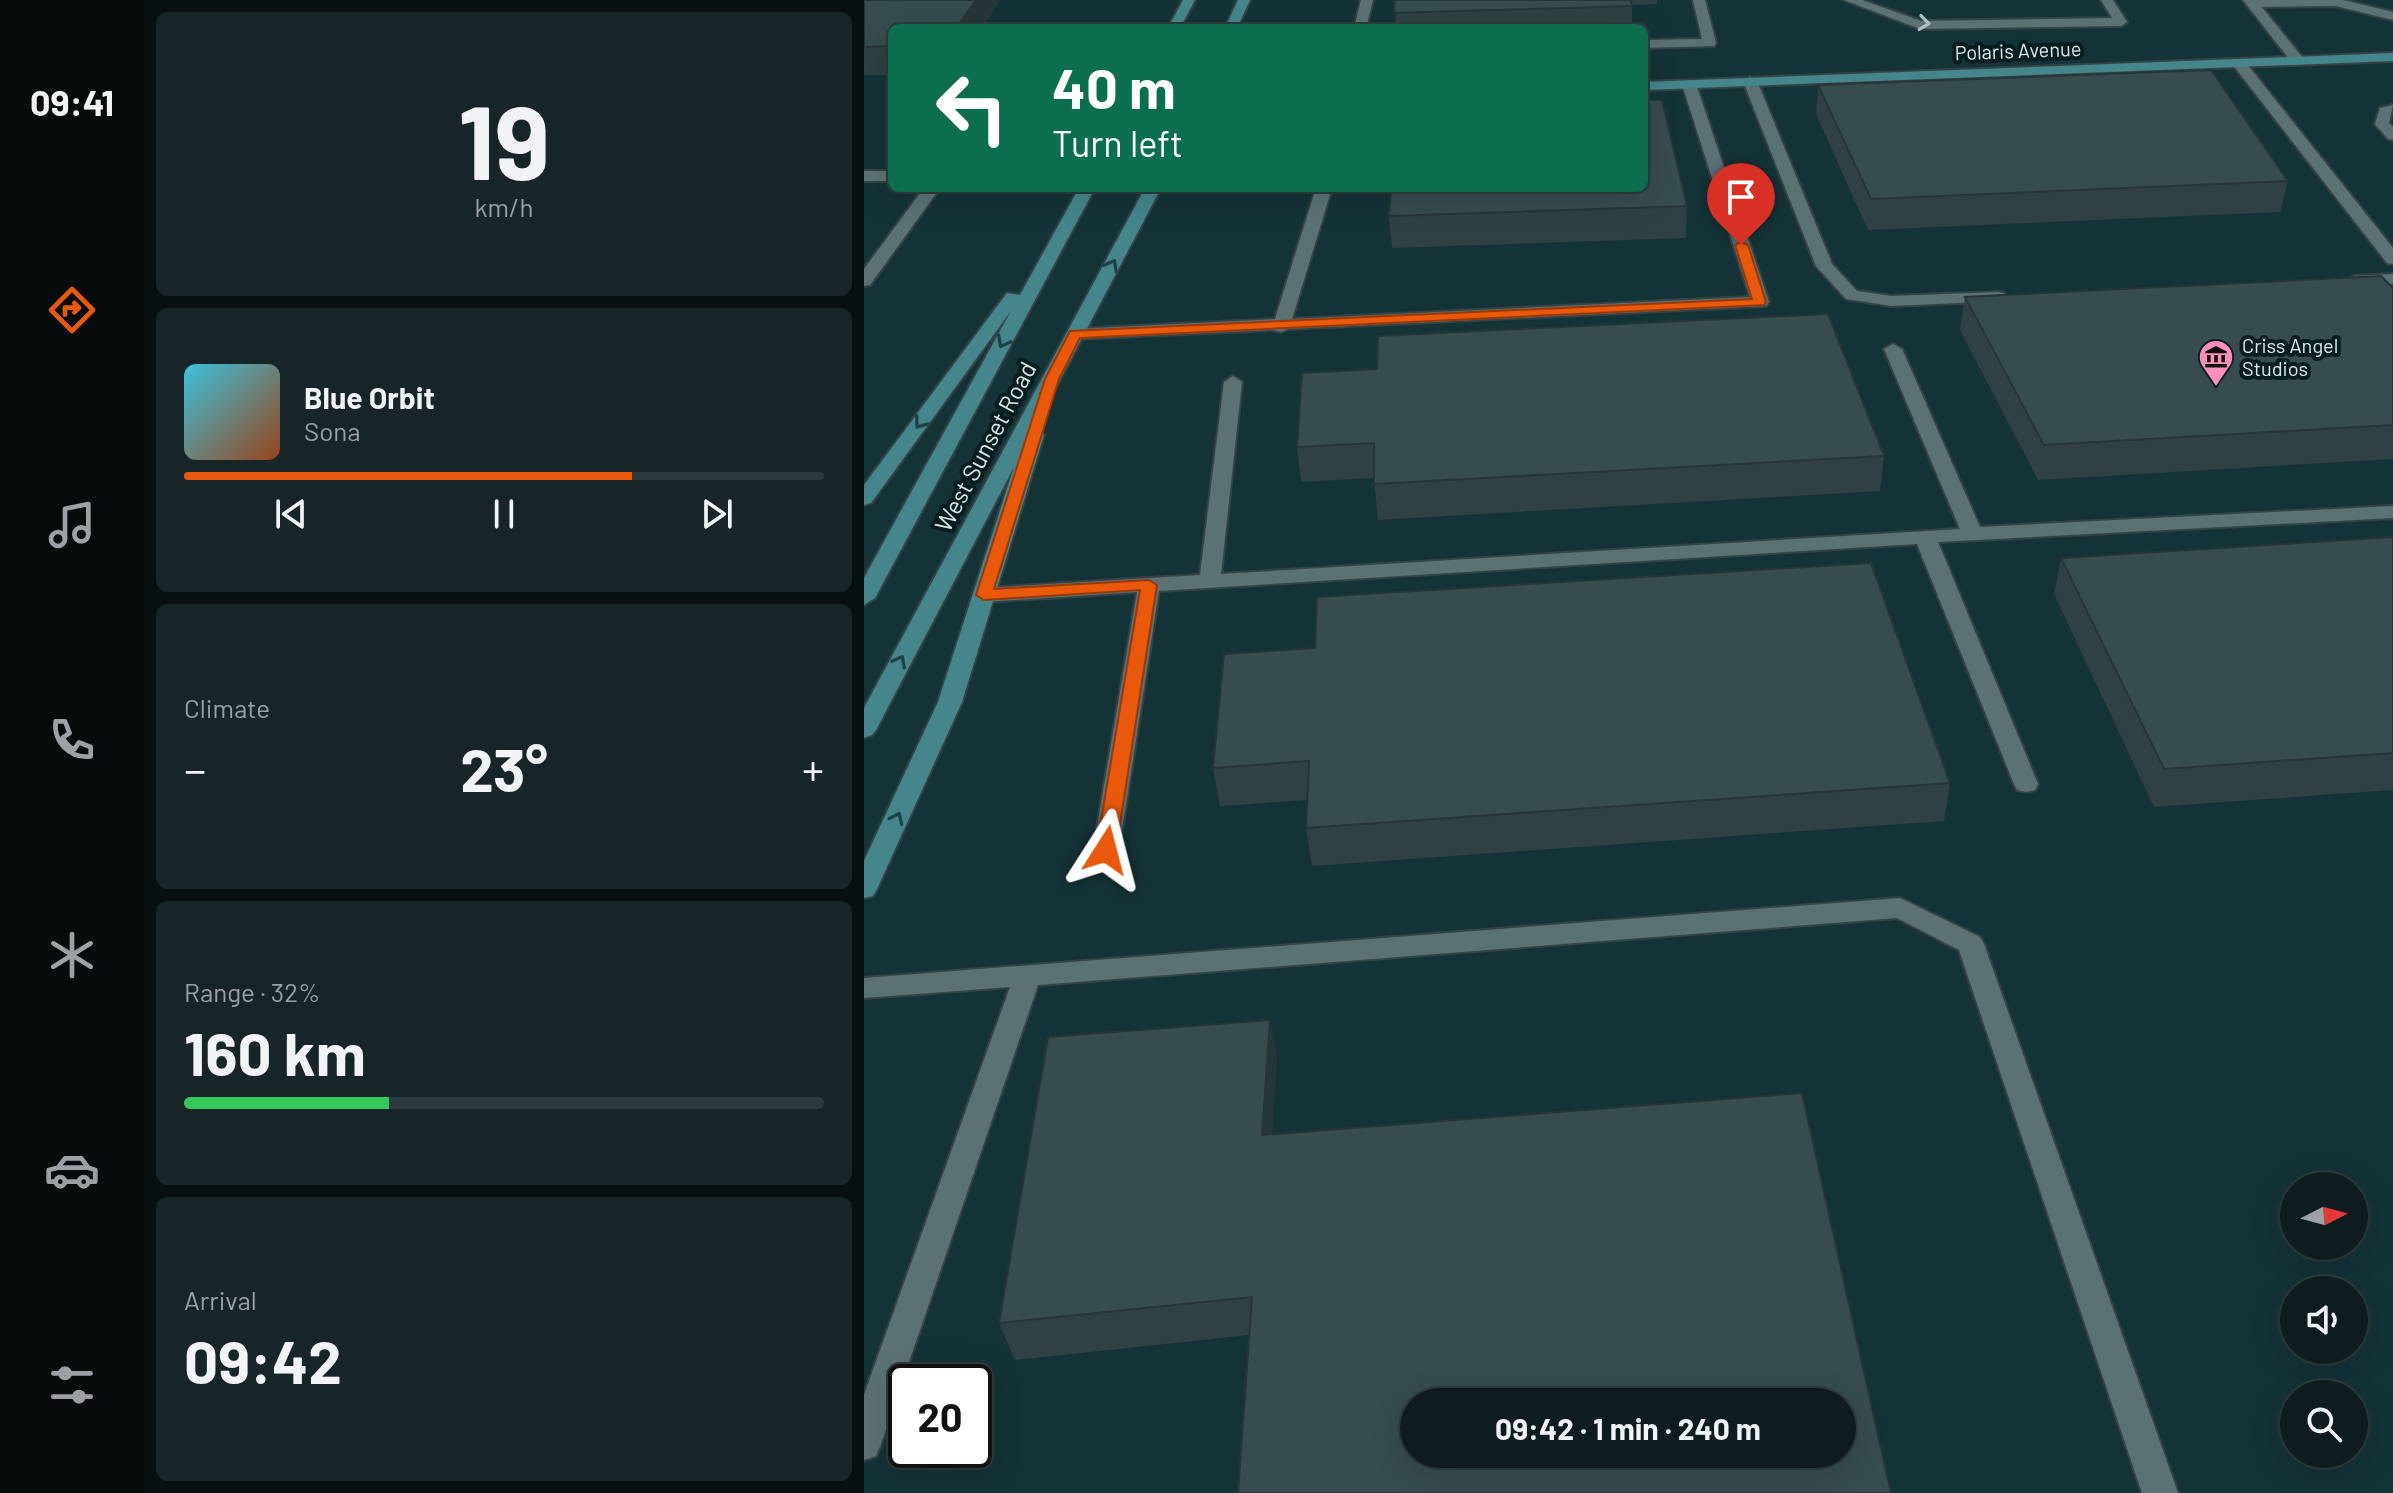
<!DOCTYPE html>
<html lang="en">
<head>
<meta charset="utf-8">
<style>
  :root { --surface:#0e1c1f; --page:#172528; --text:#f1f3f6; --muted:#9ba1a4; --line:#2e3a3d; --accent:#ea580c }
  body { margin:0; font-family:Barlow,sans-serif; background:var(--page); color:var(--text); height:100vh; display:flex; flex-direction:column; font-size:30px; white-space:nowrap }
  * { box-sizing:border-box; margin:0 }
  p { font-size:26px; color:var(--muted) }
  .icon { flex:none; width:44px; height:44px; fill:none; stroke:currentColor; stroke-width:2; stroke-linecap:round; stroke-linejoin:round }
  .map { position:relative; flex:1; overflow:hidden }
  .details { display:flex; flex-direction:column; gap:12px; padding:12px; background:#080f11; width:720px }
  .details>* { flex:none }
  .guide { position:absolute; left:24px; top:24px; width:760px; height:168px; border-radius:12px; box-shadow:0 8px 32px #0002,0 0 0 2px var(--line); background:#0b6e4f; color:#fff; overflow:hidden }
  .needle { width:52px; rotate:84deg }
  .controls { position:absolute; left:1416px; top:1172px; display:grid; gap:16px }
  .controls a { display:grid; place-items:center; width:88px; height:88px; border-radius:50%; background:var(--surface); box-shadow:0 8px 32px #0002,0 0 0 2px var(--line); font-size:40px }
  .speed { position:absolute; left:24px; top:1364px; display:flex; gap:16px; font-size:40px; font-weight:700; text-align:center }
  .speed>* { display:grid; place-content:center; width:104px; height:104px; border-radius:50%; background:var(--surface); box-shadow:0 8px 32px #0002,0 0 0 2px var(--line); line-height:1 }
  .speed .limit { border:4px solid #111; border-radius:12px; background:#fff; color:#111 }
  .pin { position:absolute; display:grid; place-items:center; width:68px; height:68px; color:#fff; margin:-82px -34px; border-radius:50% 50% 50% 0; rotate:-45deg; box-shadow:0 0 8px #0007 }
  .pin .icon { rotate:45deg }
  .me { position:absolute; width:88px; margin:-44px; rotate:9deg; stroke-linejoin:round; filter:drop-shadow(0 0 6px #0008) }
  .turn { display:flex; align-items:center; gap:28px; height:168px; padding:0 32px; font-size:36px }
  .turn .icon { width:104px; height:104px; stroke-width:2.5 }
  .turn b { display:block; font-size:56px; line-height:68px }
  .big { font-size:60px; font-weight:700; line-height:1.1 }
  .details .tile { flex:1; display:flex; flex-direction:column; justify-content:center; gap:12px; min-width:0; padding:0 28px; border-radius:12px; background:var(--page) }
  .details .dial { align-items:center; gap:0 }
  .dial b { font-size:104px; line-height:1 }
  .song { display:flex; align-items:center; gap:24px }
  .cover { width:96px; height:96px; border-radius:12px; background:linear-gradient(135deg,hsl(190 70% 55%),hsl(20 70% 35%)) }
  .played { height:8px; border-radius:4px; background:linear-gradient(90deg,var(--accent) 70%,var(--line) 70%) }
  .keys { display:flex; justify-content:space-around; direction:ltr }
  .heat { display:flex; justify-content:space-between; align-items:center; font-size:44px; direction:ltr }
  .charge { height:12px; border-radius:6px; background:linear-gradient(90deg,#34c759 32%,var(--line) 0) }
  .trip { position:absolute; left:536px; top:1388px; width:456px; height:80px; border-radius:40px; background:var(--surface); box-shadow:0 8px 32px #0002,0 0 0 2px var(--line); font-weight:700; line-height:80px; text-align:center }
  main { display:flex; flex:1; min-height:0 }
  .menu { display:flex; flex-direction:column; width:144px; justify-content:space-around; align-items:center; background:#060b0c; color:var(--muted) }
  .menu .icon { width:56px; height:56px }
  .menu .current { color:var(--accent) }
  .menu b { font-size:36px; color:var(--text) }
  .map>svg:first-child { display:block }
</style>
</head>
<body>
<main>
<nav class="menu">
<b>09:41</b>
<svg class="icon current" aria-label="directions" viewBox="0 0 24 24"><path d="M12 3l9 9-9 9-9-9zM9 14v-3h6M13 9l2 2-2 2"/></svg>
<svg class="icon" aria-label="music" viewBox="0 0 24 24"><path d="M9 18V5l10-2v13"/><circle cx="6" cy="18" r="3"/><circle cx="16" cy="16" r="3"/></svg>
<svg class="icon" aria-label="phone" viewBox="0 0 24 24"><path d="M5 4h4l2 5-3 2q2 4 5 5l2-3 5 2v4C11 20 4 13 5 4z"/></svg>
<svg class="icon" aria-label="climate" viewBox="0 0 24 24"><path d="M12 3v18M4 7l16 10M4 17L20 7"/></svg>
<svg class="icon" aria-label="car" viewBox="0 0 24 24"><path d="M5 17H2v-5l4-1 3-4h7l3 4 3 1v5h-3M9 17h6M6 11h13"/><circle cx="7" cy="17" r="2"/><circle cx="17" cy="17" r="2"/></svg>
<svg class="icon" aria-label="filters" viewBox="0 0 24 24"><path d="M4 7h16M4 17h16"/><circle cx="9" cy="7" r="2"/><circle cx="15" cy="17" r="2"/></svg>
</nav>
<section class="details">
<div class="tile dial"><b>19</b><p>km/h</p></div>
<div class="tile">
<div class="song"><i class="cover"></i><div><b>Blue Orbit</b><p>Sona</p></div></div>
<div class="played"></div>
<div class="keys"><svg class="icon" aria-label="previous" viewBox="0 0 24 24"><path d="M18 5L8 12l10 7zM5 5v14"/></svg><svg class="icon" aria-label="pause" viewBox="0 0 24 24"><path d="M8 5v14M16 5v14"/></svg><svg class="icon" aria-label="next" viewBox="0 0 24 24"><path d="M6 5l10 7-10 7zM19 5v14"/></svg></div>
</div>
<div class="tile"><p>Climate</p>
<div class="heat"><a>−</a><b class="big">23°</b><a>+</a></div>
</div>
<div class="tile"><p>Range · 32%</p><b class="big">160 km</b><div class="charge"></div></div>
<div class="tile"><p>Arrival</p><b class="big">09:42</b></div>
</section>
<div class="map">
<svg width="1529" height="1493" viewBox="0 0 1529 1493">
  <rect width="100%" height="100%" fill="#122629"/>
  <path fill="#143337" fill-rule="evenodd" d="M0,0h1529v1493h-1529zM28,28h752v160h-752zM1430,1186h60v60h-60zM1430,1290h60v60h-60zM42,1382h68v68h-68zM1430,1394h60v60h-60zM550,1402h428v52h-428z"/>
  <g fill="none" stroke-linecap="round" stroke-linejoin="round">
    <defs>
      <g id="lane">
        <path d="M497,0h12l-7,28h-12z"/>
        <path d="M829,0h12l11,43 -2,3 -70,2v-8l58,-1z"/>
        <path d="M980,0h18l59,21 191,-3 -11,-18h12l14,22 -6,4 -201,3z"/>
        <path d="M1385,0h94l50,12v8l-57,-14 -84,1 -6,-4z"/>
        <path d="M1369,59h10l150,189v16l-6,-1 -154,-198z"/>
        <path d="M886,77l7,4 75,183 25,27 35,5 106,-4 6,1 3,4 -3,4 -112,5 -46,-7 -30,-33 -73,-185z"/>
        <path d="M825,80l7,4 73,218 -3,4 -478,23 -7,3 -7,-2 -199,9 -9,-5 9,-5 200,-10 41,-131h16l-40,131 458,-22 -68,-213z"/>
        <path d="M1529,105l-4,18 4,4v13l-5,-1 -13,-15 5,-16z"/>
        <rect x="0" y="171" width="28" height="10"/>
        <path d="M60,188h16l-70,97 -6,1v-17z"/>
        <path d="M1529,274v10l-39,2 -8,-5 8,-5z"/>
        <path d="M1029,344l9,5 78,178 413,-21v12l-455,24 100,242 -3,6 -9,2 -9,-2 -3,-6 -97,-240 -758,47 -40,259 -4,6 -9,3 -9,-3 -4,-6 44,-258 -153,10 -11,-7 11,-7 216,-13 24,-193 9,-6 9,6 -21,192 739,-45 -76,-180z"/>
        <path d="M1036,898l80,39 4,7 194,549h-36l-183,-543 -62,-32 -859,67 -157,459 -5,12 -12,4v-65l146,-408 -146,11v-20z"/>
      </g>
      <path id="street" d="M1379,0h13l47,58v6h-10z"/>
      <g id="secondary">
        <path d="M319,0h12l-15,28h-12z"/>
        <path d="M374,0h12l-13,28h-12z"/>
        <path d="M1529,53v8l-749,29v-8z"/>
        <path d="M215,188h16l-220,410 -11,7v-27l147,-267 -140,192 -7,2v-20l143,-192 13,2z"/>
        <path d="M281,188h16l-127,241 10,6 -82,267 -85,187 -4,7 -9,2v-37l74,-159 76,-235 -138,263 -4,5 -8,3v-30z"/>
      </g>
    </defs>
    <use href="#lane" stroke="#354346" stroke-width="4"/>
    <use href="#street" stroke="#354346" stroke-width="4"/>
    <use href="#secondary" stroke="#354346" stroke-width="4"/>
    <use href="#lane" fill="#5b7275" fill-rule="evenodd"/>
    <use href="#street" fill="#5b7275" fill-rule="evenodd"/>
    <use href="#secondary" fill="#44868c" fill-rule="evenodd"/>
  </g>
  <g fill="#2f4144">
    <path d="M0,0h136l-18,28h-90v47h-28z"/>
    <path d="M531,0h262v4l-25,1v23h-236z"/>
    <path d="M954,85l470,96 -8,31 -412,18 -52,-116z"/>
    <path d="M823,206l-1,32 -294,10 -3,-32z"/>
    <path d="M1529,288v171l-355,21 -78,-150 5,-33z"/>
    <path d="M438,373l582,83 -4,35 -502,29 -4,-42 -73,4 -4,-35z"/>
    <path d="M1529,537v253l-239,17 -100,-213 7,-36z"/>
    <path d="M360,654l726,129 -6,38 -632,45 -6,-38 1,-28 -87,6 -7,-38z"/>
    <path d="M406,1020l7,38 -28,277 -234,25 -16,-37z"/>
  </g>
  <g fill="#263537">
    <path d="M112,0h24l-18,28h-26z"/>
    <path d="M406,1020l7,38 -7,115 -8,-38z"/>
  </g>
  <g fill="#374c4f" stroke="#263537" stroke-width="2" fill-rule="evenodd">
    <path d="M0,0h112l-20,28h-64v18l-28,1z"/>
    <path d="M531,0h236l1,6 -238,7z"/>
    <path d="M1347,70l77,111 -417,18 -53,-114z"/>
    <path d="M780,100h18l25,106 -298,10 2,-28h253z"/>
    <path d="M1517,276l12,12v137l-349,20 -79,-148z"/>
    <path d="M964,314l56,142 -510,28v-41l-77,4 5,-74 75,-4 1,-33z"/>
    <path d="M1529,537v216l-229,16 -103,-211z"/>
    <path d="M1007,563l79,220 -644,45 3,-67 -96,7 11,-114 91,-6 2,-51z"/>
    <path d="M406,1020l-8,115 540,-42 89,400h-653l14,-196 -253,26 49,-286zM550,1402h428v52h-428z"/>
  </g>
  <defs><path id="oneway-chevron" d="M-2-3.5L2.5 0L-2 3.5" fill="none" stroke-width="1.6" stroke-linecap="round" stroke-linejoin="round" transform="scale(2)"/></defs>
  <use stroke="#afbfc1" href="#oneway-chevron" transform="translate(1060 23) rotate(7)"/>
  <g stroke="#1d4245">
    <use href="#oneway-chevron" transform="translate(248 265) rotate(-62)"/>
    <use href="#oneway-chevron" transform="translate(139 342) rotate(118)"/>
    <use href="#oneway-chevron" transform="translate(56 423) rotate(126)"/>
    <use href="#oneway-chevron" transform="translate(36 661) rotate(-62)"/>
    <use href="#oneway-chevron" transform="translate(33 818) rotate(-65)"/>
  </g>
  <path fill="#ea580c" stroke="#983908" stroke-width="2" d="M877,242l7,3 18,57 -2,3 -684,33 -21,41 -65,210 155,-9 8,5 -41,265 -3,5h-14l-3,-5 44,-260 -156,10 -8,-5 69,-216 25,-48 682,-32 -17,-54z"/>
  <defs>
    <symbol id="museum-pin" viewBox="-11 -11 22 30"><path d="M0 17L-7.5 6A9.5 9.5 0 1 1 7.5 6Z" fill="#ff8eba" stroke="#081d1f"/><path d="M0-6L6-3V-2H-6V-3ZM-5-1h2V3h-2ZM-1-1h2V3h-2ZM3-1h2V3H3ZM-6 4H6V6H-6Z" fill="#111"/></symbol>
  </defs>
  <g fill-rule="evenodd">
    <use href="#museum-pin" x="1332" y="337" width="40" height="54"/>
  </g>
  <g text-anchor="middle" stroke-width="8" stroke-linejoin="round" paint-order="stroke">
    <g font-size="20" fill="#dce8ea" stroke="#081d1f">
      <text transform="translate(1154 51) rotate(-2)" y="7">Polaris Avenue</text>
    </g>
    <g font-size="20" fill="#dce8ea" stroke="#081d1f" text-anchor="start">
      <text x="1378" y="353">Criss Angel<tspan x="1378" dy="23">Studios</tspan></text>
    </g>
    <g font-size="24" fill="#dce8ea" stroke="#081d1f">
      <text transform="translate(122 447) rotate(-62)" y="8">West Sunset Road</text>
    </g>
  </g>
</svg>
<div class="controls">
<a><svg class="needle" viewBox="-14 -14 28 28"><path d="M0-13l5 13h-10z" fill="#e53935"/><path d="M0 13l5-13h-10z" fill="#9ba1a4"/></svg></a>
<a><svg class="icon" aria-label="sound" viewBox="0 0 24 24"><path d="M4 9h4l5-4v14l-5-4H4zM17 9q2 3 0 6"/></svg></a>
<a><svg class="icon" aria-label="search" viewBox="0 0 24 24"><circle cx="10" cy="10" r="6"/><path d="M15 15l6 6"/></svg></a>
</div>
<div class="speed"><div class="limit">20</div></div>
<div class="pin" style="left:877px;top:245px;background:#d93025"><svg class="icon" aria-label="arrive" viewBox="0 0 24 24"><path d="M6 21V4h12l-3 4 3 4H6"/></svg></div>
<svg class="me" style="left:242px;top:850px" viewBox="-20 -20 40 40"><path d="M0-17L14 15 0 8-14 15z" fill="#ea580c" stroke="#fff" stroke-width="4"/></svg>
<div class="trip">09:42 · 1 min · 240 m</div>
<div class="guide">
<div class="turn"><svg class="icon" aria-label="left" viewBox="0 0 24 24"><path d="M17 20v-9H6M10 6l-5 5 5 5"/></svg><div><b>40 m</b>Turn left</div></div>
</div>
</div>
</main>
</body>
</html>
